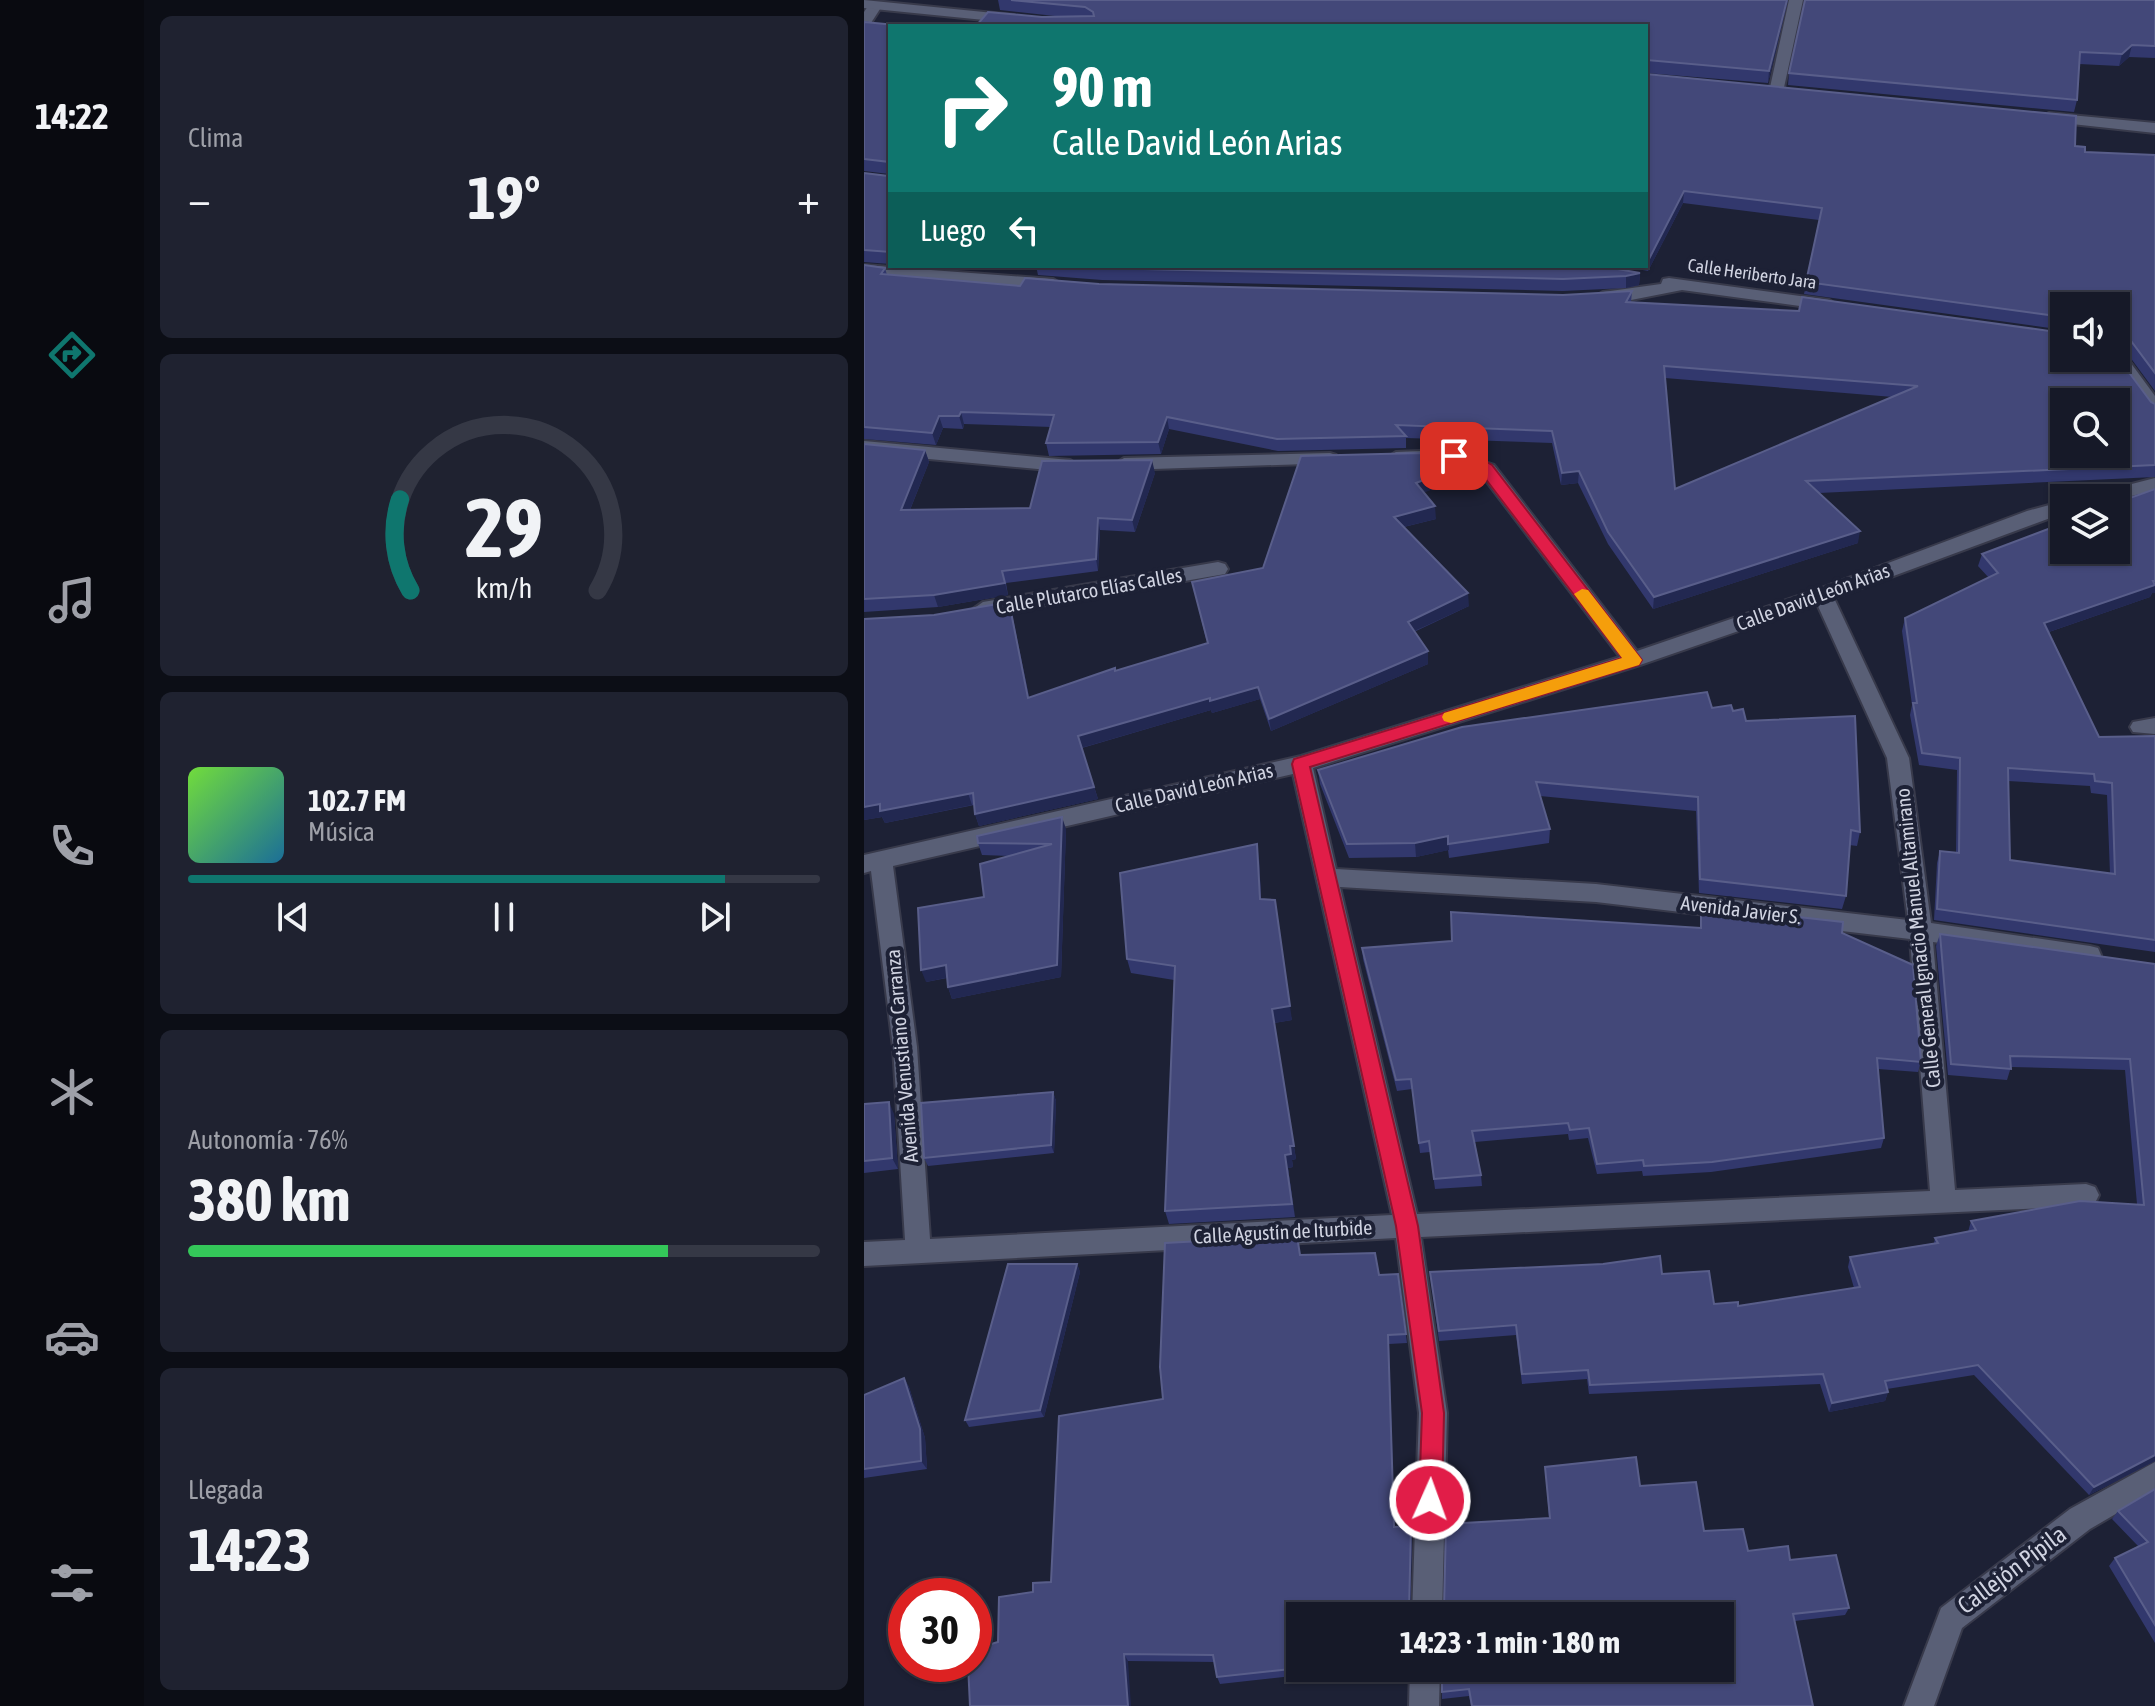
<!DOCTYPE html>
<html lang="es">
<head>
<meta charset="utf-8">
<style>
  :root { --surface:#161928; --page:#1f2230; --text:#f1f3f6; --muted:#9ea0a8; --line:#353845; --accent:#0f766e }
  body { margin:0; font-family:"Asap Condensed",sans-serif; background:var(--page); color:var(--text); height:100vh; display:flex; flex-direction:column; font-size:30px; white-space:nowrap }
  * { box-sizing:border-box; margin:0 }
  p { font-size:26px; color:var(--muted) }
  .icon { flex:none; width:44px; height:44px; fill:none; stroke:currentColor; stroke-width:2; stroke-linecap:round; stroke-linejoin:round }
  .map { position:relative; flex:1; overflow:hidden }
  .panel { display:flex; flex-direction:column; gap:16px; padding:16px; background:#0c0e16; width:720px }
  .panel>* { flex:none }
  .guide { position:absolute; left:24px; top:24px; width:760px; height:244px; border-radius:0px; box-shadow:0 2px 6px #0004,0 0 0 2px var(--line); background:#0f766e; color:#fff; overflow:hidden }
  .tools { position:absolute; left:1186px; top:292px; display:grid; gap:16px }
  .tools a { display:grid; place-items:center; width:80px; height:80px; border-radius:0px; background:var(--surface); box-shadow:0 2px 6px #0004,0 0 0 2px var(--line); font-size:40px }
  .speed { position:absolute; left:24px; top:1578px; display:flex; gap:16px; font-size:40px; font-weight:700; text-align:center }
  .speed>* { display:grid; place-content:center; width:104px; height:104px; border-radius:50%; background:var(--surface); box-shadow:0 2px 6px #0004,0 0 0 2px var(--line); line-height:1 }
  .speed .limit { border:12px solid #d22; background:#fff; color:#111 }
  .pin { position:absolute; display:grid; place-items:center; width:68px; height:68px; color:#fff; margin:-34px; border-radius:16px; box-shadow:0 4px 12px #0006 }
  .me { position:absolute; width:88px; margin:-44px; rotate:2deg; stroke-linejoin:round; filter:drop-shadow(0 0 6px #0008) }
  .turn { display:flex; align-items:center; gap:28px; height:168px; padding:0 32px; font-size:36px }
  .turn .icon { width:104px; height:104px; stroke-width:2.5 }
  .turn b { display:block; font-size:56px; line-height:68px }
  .then { display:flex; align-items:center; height:76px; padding:0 32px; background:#0003; gap:16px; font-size:30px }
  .big { font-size:60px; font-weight:700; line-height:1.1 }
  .panel .widget { flex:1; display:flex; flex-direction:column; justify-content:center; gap:12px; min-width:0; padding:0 28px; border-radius:12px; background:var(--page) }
  .panel .dial { align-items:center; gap:0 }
  .dial svg { height:208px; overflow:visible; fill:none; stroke:var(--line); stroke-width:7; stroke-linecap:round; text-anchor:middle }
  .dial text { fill:var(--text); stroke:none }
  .song { display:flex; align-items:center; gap:24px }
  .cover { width:96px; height:96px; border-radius:12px; background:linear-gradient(135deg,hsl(100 70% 55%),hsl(200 70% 35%)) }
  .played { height:8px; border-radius:4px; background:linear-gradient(90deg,var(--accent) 85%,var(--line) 85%) }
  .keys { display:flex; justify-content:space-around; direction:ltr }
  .heat { display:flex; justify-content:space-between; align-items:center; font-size:44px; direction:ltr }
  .charge { height:12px; border-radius:6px; background:linear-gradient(90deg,#34c759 76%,var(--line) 0) }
  .trip { position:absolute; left:422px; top:1602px; width:448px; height:80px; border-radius:0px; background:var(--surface); box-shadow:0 2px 6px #0004,0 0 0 2px var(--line); font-weight:700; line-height:80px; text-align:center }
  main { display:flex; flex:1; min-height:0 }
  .menu { display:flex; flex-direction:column; width:144px; justify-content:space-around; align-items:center; background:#090a10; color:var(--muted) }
  .menu .icon { width:56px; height:56px }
  .menu .active { color:var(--accent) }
  .menu b { font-size:36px; color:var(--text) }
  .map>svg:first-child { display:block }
</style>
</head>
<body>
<main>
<nav class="menu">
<b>14:22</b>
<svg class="icon active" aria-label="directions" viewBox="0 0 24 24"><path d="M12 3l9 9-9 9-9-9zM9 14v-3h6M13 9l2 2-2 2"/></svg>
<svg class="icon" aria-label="music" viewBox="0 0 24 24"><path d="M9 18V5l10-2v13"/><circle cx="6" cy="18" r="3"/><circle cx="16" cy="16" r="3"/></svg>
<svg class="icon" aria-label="phone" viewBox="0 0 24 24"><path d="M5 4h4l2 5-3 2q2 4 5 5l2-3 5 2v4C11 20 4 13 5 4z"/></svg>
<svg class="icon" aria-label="climate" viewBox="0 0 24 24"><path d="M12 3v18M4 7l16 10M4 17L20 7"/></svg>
<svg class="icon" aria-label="car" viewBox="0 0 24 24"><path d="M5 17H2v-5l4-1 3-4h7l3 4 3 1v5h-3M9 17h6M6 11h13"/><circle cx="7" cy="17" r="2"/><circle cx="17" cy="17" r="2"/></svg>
<svg class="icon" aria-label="filters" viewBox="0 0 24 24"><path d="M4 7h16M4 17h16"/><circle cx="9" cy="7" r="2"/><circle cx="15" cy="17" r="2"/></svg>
</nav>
<section class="panel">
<div class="widget"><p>Clima</p>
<div class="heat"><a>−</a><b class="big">19°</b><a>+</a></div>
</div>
<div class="widget dial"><svg viewBox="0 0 100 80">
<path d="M14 69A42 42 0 1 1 86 69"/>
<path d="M14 69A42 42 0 0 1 10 34" stroke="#0f766e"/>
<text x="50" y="56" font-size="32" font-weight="700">29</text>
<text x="50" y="72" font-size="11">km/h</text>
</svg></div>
<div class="widget">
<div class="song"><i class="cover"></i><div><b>102.7 FM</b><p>Música</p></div></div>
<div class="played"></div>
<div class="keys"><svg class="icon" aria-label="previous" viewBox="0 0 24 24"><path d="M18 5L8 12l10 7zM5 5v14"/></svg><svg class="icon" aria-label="pause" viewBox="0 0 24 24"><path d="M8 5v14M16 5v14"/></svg><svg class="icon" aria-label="next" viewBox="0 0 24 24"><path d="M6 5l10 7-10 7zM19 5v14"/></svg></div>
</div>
<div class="widget"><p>Autonomía · 76%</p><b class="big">380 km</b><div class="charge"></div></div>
<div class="widget"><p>Llegada</p><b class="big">14:23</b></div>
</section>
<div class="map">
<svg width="1291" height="1706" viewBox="0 0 1291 1706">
  <rect width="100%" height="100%" fill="#1d2135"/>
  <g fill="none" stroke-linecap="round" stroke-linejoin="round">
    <defs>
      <g id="minor">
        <path d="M11,2l7,4 -13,20 -5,1v-15l6,-9z"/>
        <path d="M0,265l189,14 8,5 -8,5 -189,-14z"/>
        <path d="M805,278l160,22 8,5 -8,5 -147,-20 -56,11 -23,1 -8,-5 8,-5 58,-8 2,-5z"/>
        <path d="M1252,350l6,1 33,45v19l-6,-2 -40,-55h7z"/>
        <path d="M0,441l206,19 9,6 -9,6 -206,-19z"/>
        <path d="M556,451l34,1 40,13 143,186 179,-61 211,-79 37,-10v12l-230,85 75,160 22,165 159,23 8,2 3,7 -3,7 -8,2 -157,-22 22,248 131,-6 9,3 4,8 -4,8 -9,3 -665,31 26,176 -5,203h-30l7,-203 -23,-175 -532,28v-24l41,-2 -12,-193 -22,-176 -7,2v-18l437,-99 319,-99 -140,-184 -26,-9h-58l-9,-6 9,-6zM953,604l70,154 21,162 -312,-36 -260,-15 -23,-101 327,-103zM429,774l99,441 -462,24 -13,-192 -24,-181zM476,887l256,15 314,37 20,252 -513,23z"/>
        <path d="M466,453l6,2 3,4 -3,4 -212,7 -9,-6 9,-6z"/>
        <path d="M1291,478v12l-39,10 -25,-2 2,-4z"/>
        <path d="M354,562l7,2 3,5 -3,5 -242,42 -10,-7 10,-7z"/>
        <path d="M1291,718v16l-22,-2 -3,-5 3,-5z"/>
        <path d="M1291,1462v29l-65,38 -128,99 -28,78h-30l37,-98 129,-99z"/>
        <path d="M546,1668h30l-1,38h-30z"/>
      </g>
      <g id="tertiary">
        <path d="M0,0l150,15 7,4 -7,4 -150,-15z"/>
        <path d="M925,0h14l-20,92 -7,4 -7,-4z"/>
        <path d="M1185,113l106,10v10l-111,-12 -3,-3z"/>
      </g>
    </defs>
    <use href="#minor" stroke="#383a4b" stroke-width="4"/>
    <use href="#tertiary" stroke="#383a4b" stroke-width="4"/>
    <use href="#minor" fill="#595f76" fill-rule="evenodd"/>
    <use href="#tertiary" fill="#595f76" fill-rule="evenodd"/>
  </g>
  <g fill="#32386d" fill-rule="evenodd">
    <path d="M134,0h790l-20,83 -122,-10 -604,-56h22l-64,-7z"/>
    <path d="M1291,0v58l-26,-1 -10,9 -40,-2 -2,36 -3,12 -286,-27 1,-12z"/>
    <path d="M0,21l26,5v238l-26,-2v-89l25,3v-2l-25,-3z"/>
    <path d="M782,74l429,72 10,6 70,3v236l-31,-42 -8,-1v-42h-52v24l-260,-36 15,-74 -136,-17 -35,68 -27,-5h25z"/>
    <path d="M0,265l21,3 2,7 133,11 79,-2 464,11 69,-4 -1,11 524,102v73l-336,16 39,50 -205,66 -45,-65 -30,-61 -17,2 -9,-42 -146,-5v10l-128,3 -109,-22 -8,25 -112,2 -3,-13 5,-16 -87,-3 -1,5 -20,-1 -7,17 -72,-6zM801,378l228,19 -218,92z"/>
    <path d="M172,266h565l39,7 -1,12 -13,3 -63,3 -461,-11 -64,-5z"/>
    <path d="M0,444l61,6 4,12 -19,48 120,-2 125,-35 -20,59 -35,-2 -2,41 -92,12 2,12 -70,12 -74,5z"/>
    <path d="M437,456l138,31 -15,5 12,27 -32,8 65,79 -55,26 14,19v13l-157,67 -11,-32 -48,14 -1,-3 -129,38 16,51 -119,27 -4,-12 -1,-9 -89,18 -3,-6 -18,3v-201l148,-5 17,84 178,-55 -15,-61 71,-14z"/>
    <path d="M1291,489v104h-3l-2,4 -101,35 50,105 56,-1v216l-221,-32 3,-57 3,-12 16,2 1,-83 -38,-5 -9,-50 2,-10 -10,-74 3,-13 84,-40 -11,-12 4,-12zM1144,781l82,5 1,7 16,2 3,79 -100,-14z"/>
    <path d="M848,708l21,3 13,10 114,111 -3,14 -8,-1 -3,51 -4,13 -143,-16 -3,-82 -156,-15 10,33 -1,14 -100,15 -1,-8 -32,7 -67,1 -29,-74 -2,-14z"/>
    <path d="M202,829l-5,148 -109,22 -4,-12 -1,-9 -21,4 84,-126 -28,-1 -4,-12z"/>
    <path d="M395,858l2,42 31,120 -18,3 22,136 -4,1 1,7 -5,1 7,49 -126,7 -4,-13 9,-231 -43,-7 -4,-14z"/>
    <path d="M837,906l141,27 79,129 -3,10 -40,-3 6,69 -3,10 -170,24 -68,4 -1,-5 -45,3 -9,-36 -19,2 -1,-6 -93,8 6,33 1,11 -47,3 -5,-37 -10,1 -8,-64 -15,2 -34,-132 -1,-11 338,-20z"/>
    <path d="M1076,934l215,30v497l-66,34 -115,-120 -87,14 1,3 -3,9 -56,11 -9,-28 -231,10 -2,-15 -65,5 -6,-49 -77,6 -9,-69 232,2 52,30 24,2 116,-18 -6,-21 2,-10 84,-14 1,-5 33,-6 3,-11 166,-17 -12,-134 -114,-3 -4,13 -59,-5 -12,-129z"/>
    <path d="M189,1092l3,9 -2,52 -126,13 -4,-8z"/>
    <path d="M0,1104l30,10 4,55 -34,4z"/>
    <path d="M436,1255l79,20 19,-1 9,69 -18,1 5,183 18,7 -2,77h31l108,-93 -4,-51 95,19 64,45 44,20 42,9 59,48 -4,7 -50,6 18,85h-342l-2,-10 -27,3v-7l278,-76 -420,52h65l-145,16 -3,-7 -2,-15 -87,-1 -130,-19 35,-50 18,-10 112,-183z"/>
    <path d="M213,1264l3,8 -36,145 -75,10 -4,-7z"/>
    <path d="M40,1378l5,9 16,51 2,31 -63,9v-83z"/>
    <path d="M1291,1489v154l-46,-77 6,-8 23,-12 -26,-27 6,-8z"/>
  </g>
  <g fill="#222851">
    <path d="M923,0h1l-20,83 1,-12z"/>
    <path d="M1268,45l-3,12 -10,9 3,-12z"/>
    <path d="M820,191l-1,12 -35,68 1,-12z"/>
    <path d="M776,273l-1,12 -13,3v-12z"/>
    <path d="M97,412l3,12 -1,5 -4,-13z"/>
    <path d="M75,416l4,12 -7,17 -4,-12z"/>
    <path d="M303,417l2,12 -8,25 -3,-12z"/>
    <path d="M61,450l4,12 -24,60 -4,-12z"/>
    <path d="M288,460l3,13 -20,59 -3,-12z"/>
    <path d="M715,471l-1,12 -17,2 1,-12z"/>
    <path d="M575,474v13l-22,8 -1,-12z"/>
    <path d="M571,506l1,13 -41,10 -1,-12z"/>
    <path d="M234,518l2,12 -2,41 -2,-12z"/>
    <path d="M996,531l-2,12 -205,66 1,-12z"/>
    <path d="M138,571l6,24 -70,12 -4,-12z"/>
    <path d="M1291,581v12h-3l-2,4 -110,38 4,-12z"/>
    <path d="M604,593l1,13 -61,28v-12z"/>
    <path d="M145,602l3,12 20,96 -4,-12z"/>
    <path d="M564,651v13l-157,67 -2,-12z"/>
    <path d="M394,687l2,12 -48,14 -1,-3 -130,38 -3,-12 132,-38z"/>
    <path d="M230,787l4,12 -119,27 -4,-12z"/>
    <path d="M104,793l4,12 -87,18 -3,-6 -18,3v-13z"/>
    <path d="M198,817l4,12 -5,148 -109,22 -4,-12 109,-22z"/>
    <path d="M584,836l1,14 -33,7 -1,-14z"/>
    <path d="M393,844l2,14 3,56 -2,-15z"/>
    <path d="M411,900l17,120 -18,3 22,136 -4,1 1,7 -5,1 7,49 -10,-62 5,-9 -18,-137z"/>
    <path d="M82,965l4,12 -24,5 -5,-12z"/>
    <path d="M189,1092l3,9 -2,52 -3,-8z"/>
    <path d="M25,1102l5,12 4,55 -6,-11z"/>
    <path d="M213,1264l3,8 -36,145 -4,-7z"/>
    <path d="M524,1335l1,9 6,191 -1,-8z"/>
    <path d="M40,1378l5,9 16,51 2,31 -6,-8z"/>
    <path d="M1024,1392l-3,9 -56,11 3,-9z"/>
    <path d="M1291,1455v6l-66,34 5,-8z"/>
    <path d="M547,1526l1,8 -2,82 -1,-5z"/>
    <path d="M260,1654l4,7 3,45h-3z"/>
  </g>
  <g fill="#434879" stroke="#595e8a" stroke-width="2" fill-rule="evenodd">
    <path d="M147,0h776l-18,71 -122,-11 -1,3v-37h-670l12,-14 54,5 52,-1 -1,-4 -8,-5z"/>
    <path d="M941,0h350v46l-23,-1 -10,9 -42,-2 -3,48 -288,-27z"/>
    <path d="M0,22l43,4h-17v226l-26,-2v-77l25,3v-14l-25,-3z"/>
    <path d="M782,74l430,42 -1,30 10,1v5l70,3v218l-27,-36 -10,-2 -2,8v-37h-52v11l-258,-35 16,-74 -138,-17 -35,68 -3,-1z"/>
    <path d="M0,265l21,3 -4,6 139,12 5,-8 74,6 464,11 69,-4 -6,11 173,9 3,-14 262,36v25h52v-3l35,47 4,2v61l-349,16 54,50 -206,66 -46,-65 -29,-61 -17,2 -10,-42 -156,-6 10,11 -129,3 -110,-22 -9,25 -112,1 8,-28 -93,-3 -2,4h-20l-7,17 -68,-6zM800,366l254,20 -243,103zM1200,402h52v52h-52z"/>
    <path d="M213,266h524l39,7 -14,3 -63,3 -463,-11z"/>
    <path d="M0,444l61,6 -24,60 129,-2 12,-47 110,-1 -20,60 -34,-2 -2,41 -94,12 3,12 -71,12 -70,4z"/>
    <path d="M557,453l18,21 -23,9 19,23 -41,11 74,76 -60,29 20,29 -159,68 -11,-32 -48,14v-3l-132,38 16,51 -119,27 -2,-21 -93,18v-7l-16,3v-188l70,-4 75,-13 19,96 87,-30v3l93,-28 -16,-61 71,-14 38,-112z"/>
    <path d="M1291,489v92h-2l2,4 -111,38 55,114 56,-1v204l-218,-31 3,-58 19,2 1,-95 -38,-5 -9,-50h4l-12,-85 93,-45 -16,-19 82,-31v27h52v-47zM1144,768l86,6 1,7 17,2 3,91 -105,-14z"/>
    <path d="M843,692l5,16 19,-3 2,6 10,-2 3,12 109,-5 5,116 -9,-2 -5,66 -146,-17 -2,-82 -162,-15 14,47 -102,15v-8l-33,7 -68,1 -29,-74 144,-43z"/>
    <path d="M198,817l-5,148 -109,22 -2,-22 -25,5 -3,-62 66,-11 -4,-33 72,-20 -74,-1 -1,-7z"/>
    <path d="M393,844l3,55 15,1 15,106 -18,3 22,137h-4l1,8 -6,1 7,49 -127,7 10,-245 -48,-7 -7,-86z"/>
    <path d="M837,906l142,16 -1,11 71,32 8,97 -44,-4 7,80 -172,24 -68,4 -1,-6 -46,4 -8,-36 -19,2 -2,-7 -96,8 9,44 -47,4 -5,-38 -10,2 -8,-64 -15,1 -34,-132 90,-7 -1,-29 250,16z"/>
    <path d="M1076,934l215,30v491l-61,32 -116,-122 -93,16 3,11 -56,11 -9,-29 -233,11 -2,-15 -66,4 -6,-49 -77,6 -9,-59 173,-8 57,-8 2,18 47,-3 5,33 24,-2v4l122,-19 -10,-30 88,-14 -3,-5 41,-8 -5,-9 109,-20 64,4 -14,-146 -120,-3 1,13 -60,-5z"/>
    <path d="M189,1092l-2,53 -127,13 -3,-55z"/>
    <path d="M25,1102l3,56 -28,3v-57z"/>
    <path d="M433,1236l3,19 75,-2 4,22 19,-1 8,60 -18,1 6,192 17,-1 -2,85h32l3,-2 2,-85 104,-6 -5,-51 91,-10 4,29 56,-4 8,49 39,-2 5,22 40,-5 2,14 46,-5 13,53 -56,6 20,92h-341l-3,-17 -27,3v-24h278v-52h-420v52l-83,9 -4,-22 -89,-1 4,52h-158l-2,-42h6v-15l24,-7 1,-45 34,-5v-9l18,-1 8,-166 104,-17 -3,-32 5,-124z"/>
    <path d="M144,1264h69l-37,146 -75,10z"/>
    <path d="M40,1378l16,51 1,32 -57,8v-74z"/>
    <path d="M1291,1489v136l-40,-67 33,-16 -30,-31z"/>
  </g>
  <path fill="#e11d48" stroke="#92132f" stroke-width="2" d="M590,452l24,5 14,8 150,195 -3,5 -329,102 108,459 26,187 -2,87 -4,8 -8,3 -8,-3 -3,-8 3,-87 -26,-187 -104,-462 2,-5 328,-101 -141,-185 -13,-9 -19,-4 -2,-4z"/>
  <path fill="#f59e0b" d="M718,589l6,1 51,66 3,4 -3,5 -188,58 -7,-2 -2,-4 2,-4 178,-55 -48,-64z"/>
  <g text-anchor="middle" stroke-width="8" stroke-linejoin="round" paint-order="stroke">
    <g font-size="18" fill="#d0d3e1" stroke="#1d2135">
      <text transform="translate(888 274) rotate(8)" y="6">Calle Heriberto Jara</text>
    </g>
    <g font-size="20" fill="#d0d3e1" stroke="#1d2135">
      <text transform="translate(225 591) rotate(-10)" y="7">Calle Plutarco Elías Calles</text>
      <text transform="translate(949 597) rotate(-20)" y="7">Calle David León Arias</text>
      <text transform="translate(330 788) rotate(-13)" y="7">Calle David León Arias</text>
      <text transform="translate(877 910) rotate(7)" y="7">Avenida Javier S.</text>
      <text transform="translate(1054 938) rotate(-96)" y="7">Calle General Ignacio Manuel Altamirano</text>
      <text transform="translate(38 1056) rotate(-95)" y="7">Avenida Venustiano Carranza</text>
      <text transform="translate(419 1232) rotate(-3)" y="7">Calle Agustín de Iturbide</text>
    </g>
    <g font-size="24" fill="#d0d3e1" stroke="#1d2135">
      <text transform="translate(1148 1570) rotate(-37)" y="8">Callejón Pípila</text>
    </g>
  </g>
</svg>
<div class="tools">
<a><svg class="icon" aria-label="sound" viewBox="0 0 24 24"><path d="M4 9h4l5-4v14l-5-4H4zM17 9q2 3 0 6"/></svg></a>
<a><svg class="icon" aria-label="search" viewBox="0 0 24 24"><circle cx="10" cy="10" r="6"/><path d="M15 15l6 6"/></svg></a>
<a><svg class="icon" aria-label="layers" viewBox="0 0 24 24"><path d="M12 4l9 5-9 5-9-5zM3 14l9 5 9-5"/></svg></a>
</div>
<div class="speed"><div class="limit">30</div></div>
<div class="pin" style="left:590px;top:456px;background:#d93025"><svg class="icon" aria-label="arrive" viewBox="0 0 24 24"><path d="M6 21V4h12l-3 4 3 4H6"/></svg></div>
<svg class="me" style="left:566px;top:1500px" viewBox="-20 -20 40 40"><circle r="17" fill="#e11d48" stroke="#fff" stroke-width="3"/><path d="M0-11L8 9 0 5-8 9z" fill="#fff"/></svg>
<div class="trip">14:23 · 1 min · 180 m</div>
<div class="guide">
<div class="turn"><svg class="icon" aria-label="right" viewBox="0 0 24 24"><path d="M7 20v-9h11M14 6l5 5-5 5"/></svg><div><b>90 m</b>Calle David León Arias</div></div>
<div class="then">Luego<svg class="icon" aria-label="left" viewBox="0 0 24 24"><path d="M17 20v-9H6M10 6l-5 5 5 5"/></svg></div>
</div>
</div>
</main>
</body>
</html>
